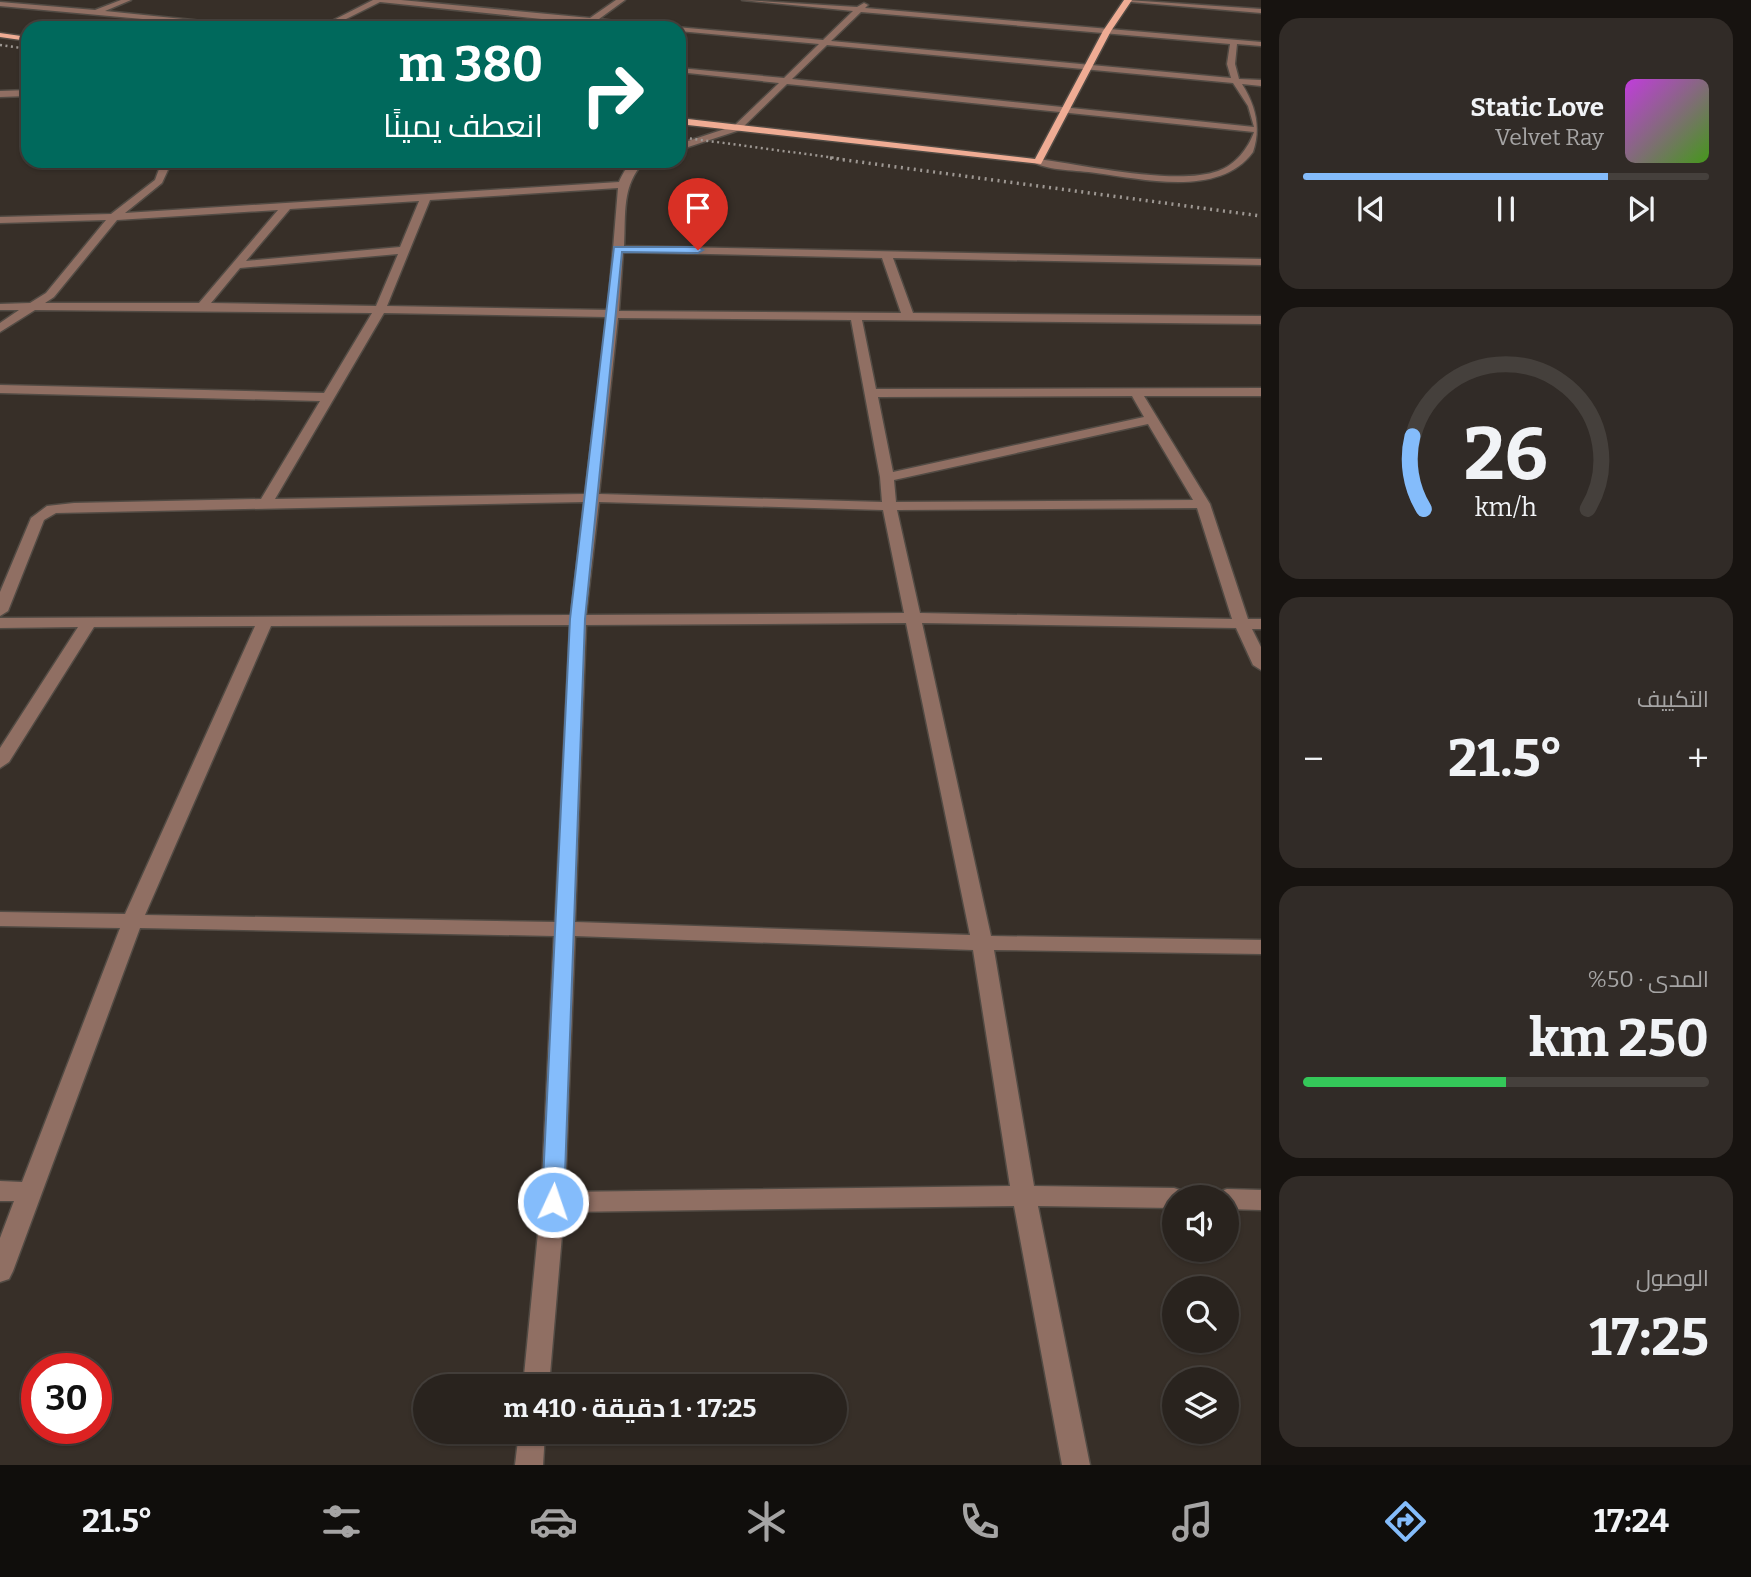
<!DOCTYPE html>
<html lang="ar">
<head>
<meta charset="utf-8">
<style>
  :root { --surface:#29231e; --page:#312b27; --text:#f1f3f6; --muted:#a5a4a4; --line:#45403c; --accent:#84bcfb }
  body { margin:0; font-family:Bitter,Cairo,serif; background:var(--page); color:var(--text); direction:rtl; height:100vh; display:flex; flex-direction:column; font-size:26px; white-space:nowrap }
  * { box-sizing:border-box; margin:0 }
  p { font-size:23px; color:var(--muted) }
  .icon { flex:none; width:38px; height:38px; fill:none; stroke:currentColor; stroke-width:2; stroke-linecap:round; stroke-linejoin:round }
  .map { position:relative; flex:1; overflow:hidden; direction:ltr }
  .side { display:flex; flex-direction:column; gap:18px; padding:18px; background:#171310; width:490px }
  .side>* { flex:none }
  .top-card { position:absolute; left:21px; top:21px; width:665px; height:147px; border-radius:21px; box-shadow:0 2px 5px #0004,0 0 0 2px var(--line); direction:rtl; background:#00695c; color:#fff; overflow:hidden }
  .buttons { position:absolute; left:1162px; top:1185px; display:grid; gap:14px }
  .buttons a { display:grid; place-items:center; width:77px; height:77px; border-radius:50%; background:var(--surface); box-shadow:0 2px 5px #0004,0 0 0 2px var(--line); font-size:35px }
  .speed { position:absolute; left:21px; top:1353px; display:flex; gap:14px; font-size:35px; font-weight:700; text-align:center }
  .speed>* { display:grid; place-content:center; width:91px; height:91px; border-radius:50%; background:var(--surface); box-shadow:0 2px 5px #0004,0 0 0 2px var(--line); line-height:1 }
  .speed .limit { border:10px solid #d22; background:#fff; color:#111 }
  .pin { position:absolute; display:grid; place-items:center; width:60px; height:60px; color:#fff; margin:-72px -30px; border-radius:50% 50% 50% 0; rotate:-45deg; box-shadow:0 0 7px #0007 }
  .pin .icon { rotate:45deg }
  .me { position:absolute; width:77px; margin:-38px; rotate:3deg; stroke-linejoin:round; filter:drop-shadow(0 0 5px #0008) }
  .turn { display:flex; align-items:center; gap:24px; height:147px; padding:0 28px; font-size:32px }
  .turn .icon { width:91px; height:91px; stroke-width:2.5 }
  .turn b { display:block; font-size:49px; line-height:60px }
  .big { font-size:52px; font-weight:700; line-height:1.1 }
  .side .tile { flex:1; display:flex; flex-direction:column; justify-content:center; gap:10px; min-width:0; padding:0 24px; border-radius:21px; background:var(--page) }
  .side .dial { align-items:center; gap:0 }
  .dial svg { height:182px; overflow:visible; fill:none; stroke:var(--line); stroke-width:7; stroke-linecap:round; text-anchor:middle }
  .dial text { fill:var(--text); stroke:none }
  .song { display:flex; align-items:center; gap:21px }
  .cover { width:84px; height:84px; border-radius:10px; background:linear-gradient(135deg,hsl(290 70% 55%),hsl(100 70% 35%)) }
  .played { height:7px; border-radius:4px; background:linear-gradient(90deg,var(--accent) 75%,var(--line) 75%) }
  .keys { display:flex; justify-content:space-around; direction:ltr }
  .heat { display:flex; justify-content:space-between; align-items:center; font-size:38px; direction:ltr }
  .charge { height:10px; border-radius:5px; background:linear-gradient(90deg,#34c759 50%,var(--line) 0) }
  .trip { position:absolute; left:413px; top:1374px; width:434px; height:70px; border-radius:35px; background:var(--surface); box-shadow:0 2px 5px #0004,0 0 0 2px var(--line); font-weight:700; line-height:70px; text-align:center; direction:rtl }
  .tab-bar { display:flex; height:112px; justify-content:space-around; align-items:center; background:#100e0c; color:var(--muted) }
  .tab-bar .icon { width:49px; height:49px }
  .tab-bar .selected { color:var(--accent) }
  .tab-bar b { font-size:32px; color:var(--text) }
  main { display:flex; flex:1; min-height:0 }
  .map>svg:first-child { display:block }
</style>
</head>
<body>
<main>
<section class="side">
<div class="tile">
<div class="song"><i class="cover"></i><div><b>Static Love</b><p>Velvet Ray</p></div></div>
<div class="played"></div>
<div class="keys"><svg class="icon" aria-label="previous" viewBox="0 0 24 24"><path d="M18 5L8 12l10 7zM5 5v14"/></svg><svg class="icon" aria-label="pause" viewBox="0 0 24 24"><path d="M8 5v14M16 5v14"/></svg><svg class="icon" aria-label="next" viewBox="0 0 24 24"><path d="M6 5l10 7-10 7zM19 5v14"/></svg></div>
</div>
<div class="tile dial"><svg viewBox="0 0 100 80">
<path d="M14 69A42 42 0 1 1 86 69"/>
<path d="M14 69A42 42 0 0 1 9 37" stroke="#84bcfb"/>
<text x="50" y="56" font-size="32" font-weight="700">26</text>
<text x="50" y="72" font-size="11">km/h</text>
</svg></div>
<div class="tile"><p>التكييف</p>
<div class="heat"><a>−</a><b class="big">21.5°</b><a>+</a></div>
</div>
<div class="tile"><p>المدى · 50%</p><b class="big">250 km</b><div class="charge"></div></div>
<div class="tile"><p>الوصول</p><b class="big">17:25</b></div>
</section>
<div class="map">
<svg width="1261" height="1465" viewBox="0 0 1261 1465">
  <rect width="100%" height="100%" fill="#372f28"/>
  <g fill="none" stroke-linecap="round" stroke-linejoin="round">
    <defs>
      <g id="minor">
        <path d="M121,0h10l-26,11 165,17h-29l-241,-22v-4l95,8z"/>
        <path d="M373,0h28l189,18 26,-18h9l-26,19 73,9 -82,-4 -210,-22 -52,26h-10z"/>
        <path d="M742,0l115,7 7,-4 4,2 -3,3 396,34v4l-24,-2 -2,20 4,15 22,1v6l-19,-2c14,22 19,44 11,68 -33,46 -110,27 -157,21 -18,-3 -48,-2 -63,-11l5,-3c46,6 138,27 180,12 17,-6 30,-22 36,-39l-467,-48 -47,46 -61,20v-6l55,-18 45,-43 -100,-11v-4l105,10 35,-34 -140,-13 -3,-4 147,13 30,-29zM861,12l369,32 -3,20 4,14 -400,-37zM827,45l406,38 15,23 6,21 -462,-48z"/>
        <path d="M1127,0l134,9v4l-130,-11z"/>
        <path d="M28,90v6l-28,1v-6z"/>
        <path d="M162,161h10l-10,22 -37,30 494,-31c6,-13 10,-21 26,-21 -24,24 -19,53 -21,85l637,13v6l-368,-7 20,55 348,3v8l-399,-4 14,69 385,-1v8h-117l66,108 38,115h13v10h-9l9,18v23l-8,-5 -17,-37 -314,-5 69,313 270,4v14l-267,-4 40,236 140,2 9,3 3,6h-12v11l-136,-2 52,259h-28l-48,-259 -450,6 -15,174h-26l18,-184 13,-266 -414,-8 -127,343 -4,8 -9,3v-44l14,-37h-14v-20l22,1 98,-254 -120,-2v-14l125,2 130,-288 -161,1 -85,135 -9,6v-20l78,-121 -78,1v-10l571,-3 13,-113 -528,11 -12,7 -36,91 -8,5v-24l31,-74 16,-12 27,-3 187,-4 59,-98 -320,-8v-8l324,8 48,-80 -337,-3 -35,22v-9l19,-13h-19v-6l30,-1 16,-10 60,-73 -106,3v-6l111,-3 44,-34zM618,188l-10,122 -221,-4 43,-106zM419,201l-19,46 -154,14 44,-52zM278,210l-79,93h-154l9,-6 63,-77zM623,252l259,6 19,55 -282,-2zM398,254l-22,52 -165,-3 29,-35zM384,313l223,4 -22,177 -310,5zM618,318l233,2 29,157 2,25 -283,-8zM1132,396l12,21 -251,55 -15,-75zM1148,424l45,76 -297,2 -2,-22zM599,502l284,8 21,103 -318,2zM1197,508l35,111 -312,-6 -23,-103zM906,623l64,312 -395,-13 11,-297zM570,625l-15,297 -410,-7 126,-289zM575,936l398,14 37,236 -445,6z"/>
        <path d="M1227,1189l34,1v20l-34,-1v-12h-11l2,-5z"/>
        <path d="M519,1432h26l-2,33h-28z"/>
      </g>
      <g id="major">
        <path d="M1124,0h8l-21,31 -70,133 -362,-40v-6l356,41 68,-128z"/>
        <path d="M0,33l28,4v4l-28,-4z"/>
      </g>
    </defs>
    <use href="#minor" stroke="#524b44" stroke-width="3"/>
    <use href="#major" stroke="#524b44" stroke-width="3"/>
    <use href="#minor" fill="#906f63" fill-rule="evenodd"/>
    <use href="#major" fill="#efac94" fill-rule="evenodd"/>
    <g stroke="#9e9893" stroke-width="2.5" stroke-dasharray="2 3.5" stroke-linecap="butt">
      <path d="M0,45l28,4"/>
      <path d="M679,137l164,22"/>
    </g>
    <path stroke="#9e9893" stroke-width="3.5" stroke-dasharray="2 4.5" stroke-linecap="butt" d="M830,158l431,58"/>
  </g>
  <path fill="#84bcfb" stroke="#567aa3" stroke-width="2" d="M614,247h84l5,3 -5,3 -76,-1 -37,367 -21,583 -3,6 -8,3 -7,-3 -4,-6 28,-583z"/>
</svg>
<div class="buttons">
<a><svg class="icon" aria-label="sound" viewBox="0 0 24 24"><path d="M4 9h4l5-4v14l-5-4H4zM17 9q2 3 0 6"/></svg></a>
<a><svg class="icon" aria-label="search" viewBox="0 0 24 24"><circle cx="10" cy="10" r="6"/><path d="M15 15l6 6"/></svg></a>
<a><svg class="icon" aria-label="layers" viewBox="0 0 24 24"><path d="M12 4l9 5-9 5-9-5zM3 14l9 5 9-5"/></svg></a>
</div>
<div class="speed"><div class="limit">30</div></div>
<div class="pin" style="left:698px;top:250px;background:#d93025"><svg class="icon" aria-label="arrive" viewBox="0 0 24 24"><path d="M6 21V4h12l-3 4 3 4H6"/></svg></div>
<svg class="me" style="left:553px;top:1202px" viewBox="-20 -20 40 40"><circle r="17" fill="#84bcfb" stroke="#fff" stroke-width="3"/><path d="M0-11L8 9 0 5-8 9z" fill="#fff"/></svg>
<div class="trip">17:25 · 1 دقيقة · 410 m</div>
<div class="top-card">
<div class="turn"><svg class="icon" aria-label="right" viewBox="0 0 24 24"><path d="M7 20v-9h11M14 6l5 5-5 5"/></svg><div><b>380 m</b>انعطف يمينًا</div></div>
</div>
</div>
</main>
<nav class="tab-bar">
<b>17:24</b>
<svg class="icon selected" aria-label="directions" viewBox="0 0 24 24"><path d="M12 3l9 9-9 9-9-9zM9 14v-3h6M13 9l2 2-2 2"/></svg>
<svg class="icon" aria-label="music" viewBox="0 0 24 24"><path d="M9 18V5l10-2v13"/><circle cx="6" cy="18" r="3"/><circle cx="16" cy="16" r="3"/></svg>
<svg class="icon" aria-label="phone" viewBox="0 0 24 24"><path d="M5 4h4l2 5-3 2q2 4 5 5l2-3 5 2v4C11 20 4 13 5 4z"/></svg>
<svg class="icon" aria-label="climate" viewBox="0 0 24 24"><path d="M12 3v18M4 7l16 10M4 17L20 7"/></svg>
<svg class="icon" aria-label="car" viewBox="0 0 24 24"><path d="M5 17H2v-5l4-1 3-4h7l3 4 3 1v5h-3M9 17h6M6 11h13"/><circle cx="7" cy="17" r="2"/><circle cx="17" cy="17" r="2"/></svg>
<svg class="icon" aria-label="filters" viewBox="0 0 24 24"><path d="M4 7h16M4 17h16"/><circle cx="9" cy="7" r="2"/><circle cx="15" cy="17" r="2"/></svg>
<b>21.5°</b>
</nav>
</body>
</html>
